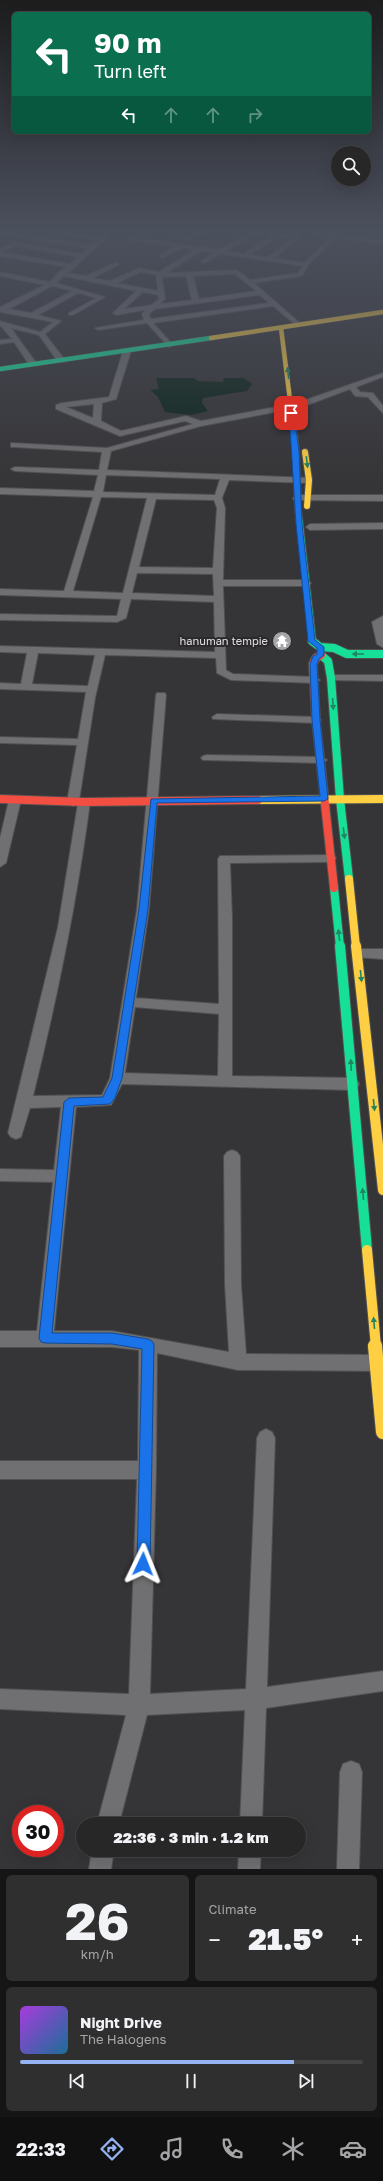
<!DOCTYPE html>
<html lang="en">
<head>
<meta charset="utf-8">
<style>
  :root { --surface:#282728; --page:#302f30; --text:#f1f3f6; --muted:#a5a5a8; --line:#444445; --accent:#95b2f1 }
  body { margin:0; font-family:"Golos Text",sans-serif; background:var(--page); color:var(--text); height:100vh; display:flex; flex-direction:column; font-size:15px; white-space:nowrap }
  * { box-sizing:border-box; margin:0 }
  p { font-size:13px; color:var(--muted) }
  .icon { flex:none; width:22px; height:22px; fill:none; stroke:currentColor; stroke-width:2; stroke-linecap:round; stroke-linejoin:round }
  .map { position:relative; height:1869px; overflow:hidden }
  .side { display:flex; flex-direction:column; gap:6px; padding:6px; background:#161516; flex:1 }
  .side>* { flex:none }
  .hud { position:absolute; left:12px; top:12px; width:359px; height:122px; border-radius:6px; box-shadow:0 4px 16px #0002,0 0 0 1px var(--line); background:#0b6e4f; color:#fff; overflow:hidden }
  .fabs { position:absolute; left:331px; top:146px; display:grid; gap:8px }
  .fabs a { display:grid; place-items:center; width:40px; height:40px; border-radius:50%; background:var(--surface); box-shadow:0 4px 16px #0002,0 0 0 1px var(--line); font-size:20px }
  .speed { position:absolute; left:12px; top:1805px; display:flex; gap:8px; font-size:20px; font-weight:700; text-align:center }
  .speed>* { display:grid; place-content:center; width:52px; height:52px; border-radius:50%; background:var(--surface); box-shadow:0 4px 16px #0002,0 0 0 1px var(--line); line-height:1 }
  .speed .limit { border:6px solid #d22; background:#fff; color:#111 }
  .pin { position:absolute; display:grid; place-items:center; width:34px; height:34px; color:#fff; margin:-17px; border-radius:8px; box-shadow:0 2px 6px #0006 }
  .me { position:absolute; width:44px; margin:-22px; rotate:2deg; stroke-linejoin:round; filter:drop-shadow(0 0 3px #0008) }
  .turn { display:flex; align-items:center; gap:14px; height:84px; padding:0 16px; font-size:18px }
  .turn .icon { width:52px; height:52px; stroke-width:2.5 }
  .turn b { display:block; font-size:28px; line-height:34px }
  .lanes { display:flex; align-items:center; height:38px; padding:0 16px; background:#0003; justify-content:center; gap:20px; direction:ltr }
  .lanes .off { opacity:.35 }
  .big { font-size:30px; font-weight:800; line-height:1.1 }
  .side .card { flex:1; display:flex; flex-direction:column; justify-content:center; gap:6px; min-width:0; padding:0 14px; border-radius:6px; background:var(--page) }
  .side .dial { align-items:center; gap:0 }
  .dial b { font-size:52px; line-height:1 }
  .song { display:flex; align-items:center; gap:12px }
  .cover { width:48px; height:48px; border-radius:6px; background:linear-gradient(135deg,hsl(280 70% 55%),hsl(200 70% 35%)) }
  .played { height:4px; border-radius:2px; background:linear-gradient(90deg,var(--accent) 80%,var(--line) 80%) }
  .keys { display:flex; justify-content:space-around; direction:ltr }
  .heat { display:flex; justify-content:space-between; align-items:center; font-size:22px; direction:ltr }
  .side .tiles { flex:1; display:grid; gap:6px; grid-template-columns:1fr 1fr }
  .card:last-child { grid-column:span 2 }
  .trip { position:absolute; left:76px; top:1817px; width:230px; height:40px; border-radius:20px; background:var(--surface); box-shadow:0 4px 16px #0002,0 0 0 1px var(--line); font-weight:800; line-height:40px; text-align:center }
  .dock { display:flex; height:64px; justify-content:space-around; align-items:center; background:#101010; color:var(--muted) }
  .dock .icon { width:28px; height:28px }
  .dock .current { color:var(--accent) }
  .dock b { font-size:18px; color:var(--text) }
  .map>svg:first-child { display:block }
</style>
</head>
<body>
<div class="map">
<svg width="383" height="1869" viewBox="0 0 383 1869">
  <rect width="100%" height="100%" fill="#353436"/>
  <path fill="#0b2419" d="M156,378h38l4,3 25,1 1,-4h20l8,6 -5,7 -44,7 -1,5 6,8 -17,4 -26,-3 -7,-15 -8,-7 9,-1z"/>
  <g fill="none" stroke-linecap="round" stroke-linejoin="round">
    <defs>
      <g id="street">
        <path d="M111,228h7l-50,45 18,3 28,-13h4v2l-25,13 17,3 29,-13 20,4 35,-22 -12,-2 -20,10 -2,-3 15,-8 -48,-8 2,-3 69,11 4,-2c28,14 37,-17 62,-17l-2,2 37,6v2l-24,20 29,5 26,-25 -18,-3 2,-3 69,8v4l-47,-6 -27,26 -7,12 -48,7 47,41v2h-4l-24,-20 -120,17 20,22 -4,2 -22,-24 -49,7 -3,-2 49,-8 -2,-6 3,-4 -29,5 -3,-2 23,-22 -72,-15 -8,7 49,14 -32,18h-4v-2l27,-15 -18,-5 -40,22 23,6 -16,13 20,26 -1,2h-6l-19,-27 -28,-7 26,36 -7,2 -16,-24 -14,2v-4l12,-1 -12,-14v-4l40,11 13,-10 -53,-10v-5l45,-22 -45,-9v-4l50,10 9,-10 7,-5 -66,-11v-7l15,-7 67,12 6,-6 -88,-13v-4l92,14 6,-5 -46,-7 3,-2 46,6zM257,233l14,2 -27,19 -18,-3zM278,236l14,2 -24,19 -18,-2zM16,246l62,11 -8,7 -68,-12zM201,251l13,2 -13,8 2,3 18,-10 82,12 -5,7 -48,7 -13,-10 -70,3zM140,272l16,3 2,16 -41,-8zM235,274l21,17 -57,8 -6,-23zM186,276l6,24 -32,4 5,-5 -3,-22zM52,286l20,5 -41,22 -22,-4zM143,292l15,3 1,4 -8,6 -27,4zM260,295l9,8 -118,16 -2,-5 6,-5z"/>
        <path d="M146,228h7l-8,6h-4v-2z"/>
        <path d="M205,228h8l-25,12 -19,-3 3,-2 15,1z"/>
        <path d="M127,349l4,2 -15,48 -14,4 -1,18 20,10 65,-15 15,5 96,-18 86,-30v4l-27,10 4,5 13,1 10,13v7l-15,-16 -13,-1 -5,-7 -48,18 -101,19 -90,25 -4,19 205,8v4l-3,1 -80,-3 -7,18 3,10 -2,72h83l5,3 -5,3h-83l3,84 7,4 82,3 5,3 -5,3 -84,-3 -14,-7 -1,-15 -111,-3 -10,43 -16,103 5,-3 6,4c-13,99 -33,197 -57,294l69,-1 8,-17 27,-169 19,-214 1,-2h8l1,2 -17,214 -13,89 83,6 -1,-145 2,-3 114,-1 2,3 -2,3 -4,1 -100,1 2,55v158l120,2 5,2 2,4 -2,4 -5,2 -230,-6 -11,21 -35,2 -22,224h58l117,21 -4,-67 -1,-129 3,-4 5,-2 5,2 3,4 1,129 5,69 137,1v16l-145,-1 -81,-17 -1,117 -6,224 96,-5 11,-251 3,-6 6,-3 6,3 3,6 -8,249 116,-16v20l-117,17 -4,116h-22l5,-114 -98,5 -28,109h-22l29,-109 -126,-6v-20l129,5 8,-215h-137v-18h138l1,-111 -27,-3h-112v-16h37l16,-149 -53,-1v-12l54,1 7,-63 -31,1 -9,29 -5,2 -5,-2 -3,-4 50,-206 20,-124 -5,3 -6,-4 10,-57 -77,-2v-6l78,2 8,-47 -86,-3v-6l21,1 6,-31 -27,-1v-6l215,6 -1,-50 -83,-3 -5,19 -9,4 -117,-2v-6l117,2 4,-17 -121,-4v-6l64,2 29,-94 -93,-3v-6l94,3 4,-16 -83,-4 -4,-2 4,-2 84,3 3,-18 -88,-5h-3v-4l96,5 86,-24 -8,-3 -65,15 -64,-27v-4l6,-2 47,-6 14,-46zM94,404l-1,14 -27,-11zM106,475l114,4 -5,16 -112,-3zM101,497l46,1 -24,95 -50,-2zM156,499l58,1 3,8 -4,60 -74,-1zM137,573l76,1 1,22 -82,-3zM38,653l57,2 -7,31 -56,-2zM135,1007l84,7 -1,62 -93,-3z"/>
        <path d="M297,495h86v6l-89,-1 -1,-2z"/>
        <path d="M383,523v6l-73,1 -4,-3 4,-3z"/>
        <path d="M383,616v31h-1l-5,-3 -5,-22z"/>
        <path d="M331,675h52v6l-56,-1v-4z"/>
        <path d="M217,714l99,3 5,3 -5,3 -103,-4 -1,-2z"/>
        <path d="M207,755l114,2 6,3 -6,3 -118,-3 -2,-2 2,-2z"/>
        <path d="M15,796l6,4 -15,63 -6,4v-29l9,-38z"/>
        <path d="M359,949h24v10l-29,-2 -2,-3 2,-3z"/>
        <path d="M351,1761l8,3 3,8 -3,97h-22l3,-97 3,-8z"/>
        <path d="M92,1850h22l-3,19h-22z"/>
        <path d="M239,1850h22l-1,19h-22z"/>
      </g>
      <path id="fast-far3" d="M0,369l211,-31"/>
      <path id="fast-far2" d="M298,508l15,134"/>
      <g id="fast-far1">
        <path d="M312,641l8,6 14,1 13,6h36"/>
        <path d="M321,655l7,6 3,17 9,121 9,80"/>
        <path d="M334,888l6,59"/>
      </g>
      <path id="fast" d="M340,946l27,304"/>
      <g id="slow-far4">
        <path d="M281,328l10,80"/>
        <path d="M211,338l172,-26"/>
      </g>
      <g id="slow-far3">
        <path d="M291,407l5,45 2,56"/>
        <path d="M305,452l4,28 -2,26"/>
      </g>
      <g id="slow-far2">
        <path d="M258,800l125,-1"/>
        <path d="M349,879l7,68"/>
      </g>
      <g id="slow-far1">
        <path d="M356,946l27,244"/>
        <path d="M367,1250l9,97"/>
      </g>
      <path id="slow" d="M375,1346l8,86"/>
      <g id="jam">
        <path d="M321,655l-5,3 -3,6 3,56 18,168"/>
        <path d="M0,799l84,3 174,-2"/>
      </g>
    </defs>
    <use href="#street" stroke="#515051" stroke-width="2"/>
    <use href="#fast-far3" stroke="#515051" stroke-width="5.5"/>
    <use href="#fast-far2" stroke="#515051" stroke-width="8"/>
    <use href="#fast-far1" stroke="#515051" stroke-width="10"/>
    <use href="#fast" stroke="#515051" stroke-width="12"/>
    <use href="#slow-far4" stroke="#515051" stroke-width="5.5"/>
    <use href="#slow-far3" stroke="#515051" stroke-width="8"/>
    <use href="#slow-far2" stroke="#515051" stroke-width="10"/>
    <use href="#slow-far1" stroke="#515051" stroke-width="12"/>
    <use href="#slow" stroke="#515051" stroke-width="16"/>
    <use href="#jam" stroke="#515051" stroke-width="10"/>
    <use href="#street" fill="#706f71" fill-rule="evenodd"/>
    <use href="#fast-far3" stroke="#16e098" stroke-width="4.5"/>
    <use href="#fast-far2" stroke="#16e098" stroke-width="6"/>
    <use href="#fast-far1" stroke="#16e098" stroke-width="8"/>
    <use href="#fast" stroke="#16e098" stroke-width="10"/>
    <use href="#slow-far4" stroke="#ffcf43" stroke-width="4.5"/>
    <use href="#slow-far3" stroke="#ffcf43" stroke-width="6"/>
    <use href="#slow-far2" stroke="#ffcf43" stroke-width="8"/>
    <use href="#slow-far1" stroke="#ffcf43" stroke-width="10"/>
    <use href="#slow" stroke="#ffcf43" stroke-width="14"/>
    <use href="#jam" stroke="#f24e42" stroke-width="8"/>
  </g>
  <defs><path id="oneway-solid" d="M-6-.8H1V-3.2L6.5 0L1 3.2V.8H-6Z"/></defs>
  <g fill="#218462">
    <use href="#oneway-solid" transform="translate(288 373) rotate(-97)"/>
    <use href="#oneway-solid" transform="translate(307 462) rotate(83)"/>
    <use href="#oneway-solid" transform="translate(358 654) rotate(180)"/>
    <use href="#oneway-solid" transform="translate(333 704) rotate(86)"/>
    <use href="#oneway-solid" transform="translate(344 833) rotate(83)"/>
    <use href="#oneway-solid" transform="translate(339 935) rotate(-97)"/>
    <use href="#oneway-solid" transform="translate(361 976) rotate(84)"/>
    <use href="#oneway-solid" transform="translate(351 1065) rotate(-93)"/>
    <use href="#oneway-solid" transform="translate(374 1105) rotate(84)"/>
    <use href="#oneway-solid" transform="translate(363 1194) rotate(-95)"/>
    <use href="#oneway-solid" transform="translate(374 1323) rotate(-95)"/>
  </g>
  <linearGradient id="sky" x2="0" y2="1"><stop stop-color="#1d1d1e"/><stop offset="0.47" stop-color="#4b505d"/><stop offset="1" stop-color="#4b505d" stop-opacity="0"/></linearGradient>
  <rect width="383" height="490" fill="url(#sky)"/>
  <path fill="#1a73e8" stroke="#114b97" d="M289,412l5,1 5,39 3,72 13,116 9,7v8l-5,4 -2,5 3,56 8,79 -4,2 -167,2 -9,106 -26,169 -7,20 -5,6 -36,2 -22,227h60l36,6 4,2 2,3 -4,220 -2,5 -5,2 -4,-2 -2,-5 5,-215 -30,-5 -67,-1 -4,-1 -2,-4 25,-236 5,-4 34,-1 9,-19 27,-169 12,-110 169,-3 -8,-76 -2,-56 3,-8 4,-2v-6l-9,-7 -12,-117z"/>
  <defs>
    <symbol id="temple-disc" viewBox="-11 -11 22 22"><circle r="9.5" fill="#a5a4a6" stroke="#2c292d"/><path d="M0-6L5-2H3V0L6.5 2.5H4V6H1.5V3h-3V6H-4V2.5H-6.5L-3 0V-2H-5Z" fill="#fff"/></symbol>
  </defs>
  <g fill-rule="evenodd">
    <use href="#temple-disc" x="271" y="630" width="22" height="22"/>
  </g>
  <g text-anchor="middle" stroke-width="4" stroke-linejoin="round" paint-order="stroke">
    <g font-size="11" fill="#e2e0e2" stroke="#2c292d" text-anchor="end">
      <text x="268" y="645">hanuman tempie</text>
    </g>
  </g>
</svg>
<div class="fabs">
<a><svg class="icon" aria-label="search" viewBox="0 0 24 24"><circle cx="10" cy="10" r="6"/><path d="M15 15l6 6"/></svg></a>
</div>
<div class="speed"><div class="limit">30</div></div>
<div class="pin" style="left:291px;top:413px;background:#d93025"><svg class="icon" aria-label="arrive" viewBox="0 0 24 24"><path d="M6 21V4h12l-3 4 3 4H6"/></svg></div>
<svg class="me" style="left:143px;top:1564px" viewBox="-20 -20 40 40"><path d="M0-17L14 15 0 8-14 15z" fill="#1a73e8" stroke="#fff" stroke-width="4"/></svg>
<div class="trip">22:36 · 3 min · 1.2 km</div>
<div class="hud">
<div class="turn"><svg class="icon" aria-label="left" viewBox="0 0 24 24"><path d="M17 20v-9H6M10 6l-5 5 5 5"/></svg><div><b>90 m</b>Turn left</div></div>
<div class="lanes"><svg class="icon" aria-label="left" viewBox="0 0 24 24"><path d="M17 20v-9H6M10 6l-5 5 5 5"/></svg><svg class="icon off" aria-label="ahead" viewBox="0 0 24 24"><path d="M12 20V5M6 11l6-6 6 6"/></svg><svg class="icon off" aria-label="ahead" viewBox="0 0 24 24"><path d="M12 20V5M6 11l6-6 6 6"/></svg><svg class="icon off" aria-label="right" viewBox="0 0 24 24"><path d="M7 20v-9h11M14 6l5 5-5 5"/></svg></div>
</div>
</div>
<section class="side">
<div class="tiles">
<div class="card dial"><b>26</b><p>km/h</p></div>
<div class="card"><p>Climate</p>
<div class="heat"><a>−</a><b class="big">21.5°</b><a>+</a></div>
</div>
<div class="card">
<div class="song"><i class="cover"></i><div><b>Night Drive</b><p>The Halogens</p></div></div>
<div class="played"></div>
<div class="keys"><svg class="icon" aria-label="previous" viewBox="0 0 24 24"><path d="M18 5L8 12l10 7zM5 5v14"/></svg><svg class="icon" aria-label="pause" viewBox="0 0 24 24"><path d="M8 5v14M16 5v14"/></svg><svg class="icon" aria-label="next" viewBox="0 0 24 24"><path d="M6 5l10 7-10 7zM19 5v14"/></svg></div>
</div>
</div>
</section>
<nav class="dock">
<b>22:33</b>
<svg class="icon current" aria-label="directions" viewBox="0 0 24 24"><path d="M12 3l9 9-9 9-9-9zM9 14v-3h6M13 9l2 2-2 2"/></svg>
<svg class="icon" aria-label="music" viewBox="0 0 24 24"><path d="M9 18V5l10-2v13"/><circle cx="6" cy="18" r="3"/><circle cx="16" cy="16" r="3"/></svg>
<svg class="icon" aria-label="phone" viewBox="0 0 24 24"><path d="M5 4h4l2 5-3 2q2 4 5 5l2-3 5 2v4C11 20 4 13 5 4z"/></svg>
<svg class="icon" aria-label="climate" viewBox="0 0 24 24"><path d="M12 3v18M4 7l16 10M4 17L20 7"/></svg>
<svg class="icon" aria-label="car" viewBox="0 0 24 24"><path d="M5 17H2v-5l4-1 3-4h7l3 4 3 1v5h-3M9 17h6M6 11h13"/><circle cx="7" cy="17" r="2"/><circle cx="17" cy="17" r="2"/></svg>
</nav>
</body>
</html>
